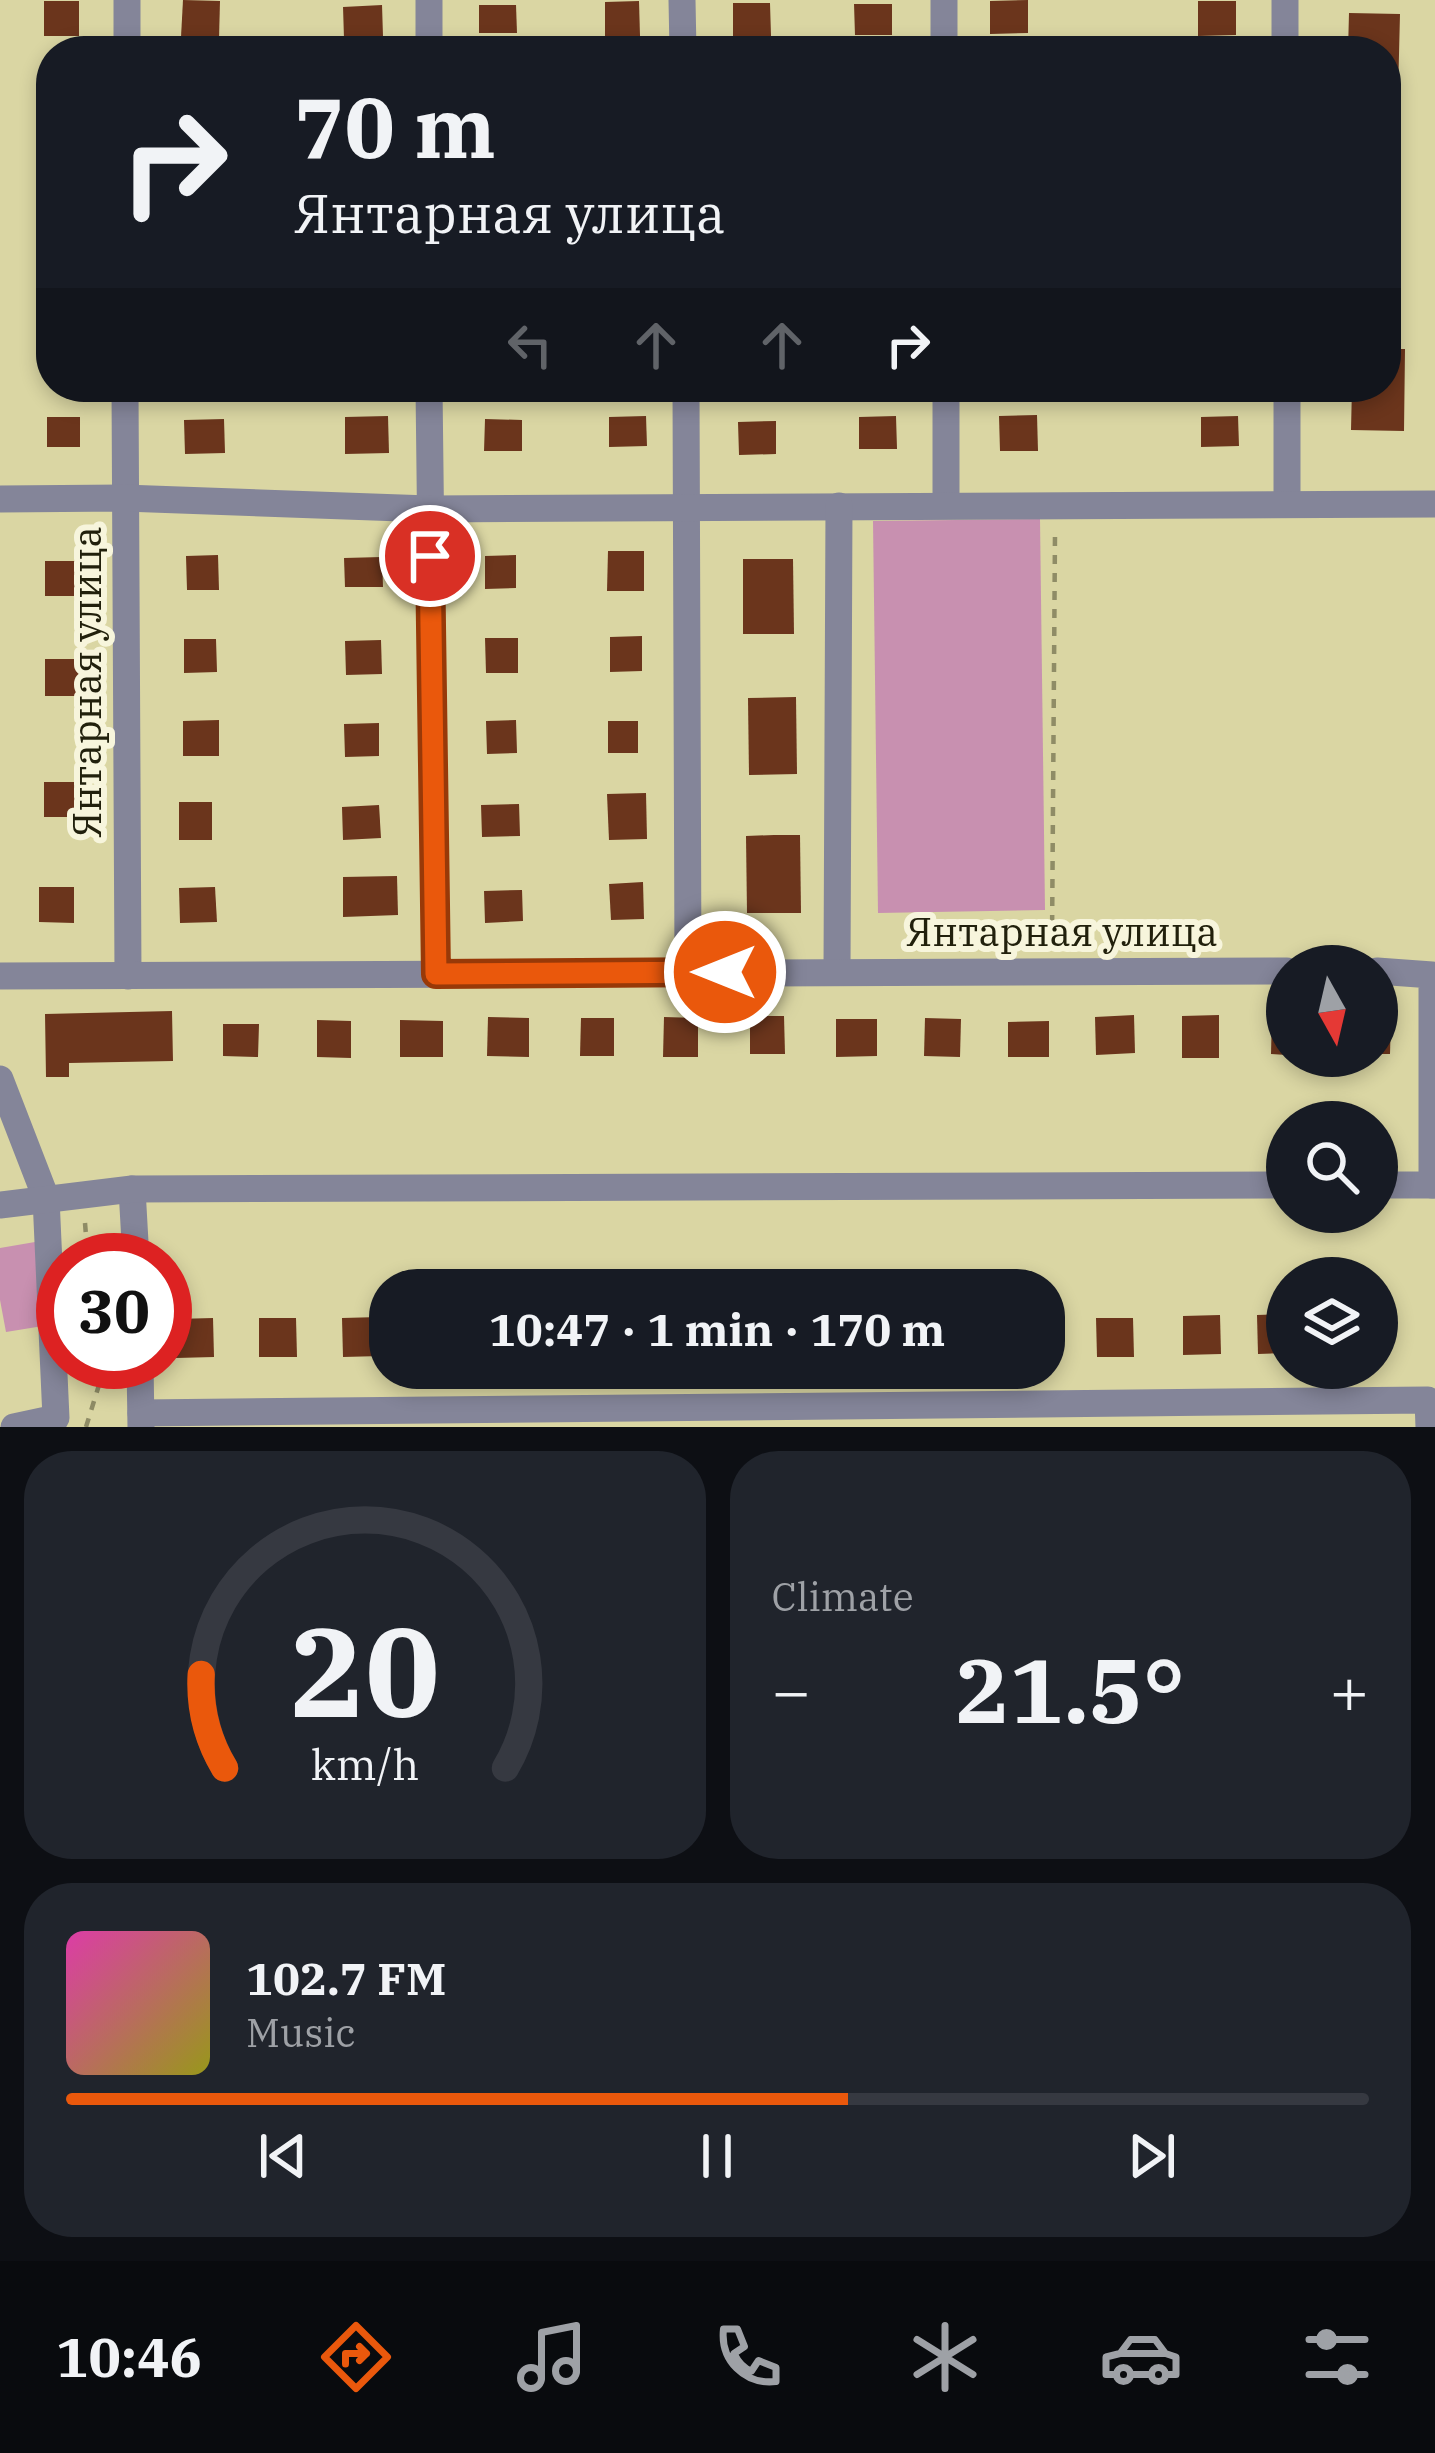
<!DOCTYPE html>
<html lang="en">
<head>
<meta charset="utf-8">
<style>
  :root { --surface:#171b24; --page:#20242c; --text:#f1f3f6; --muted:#9ea1a6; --line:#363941; --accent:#ea580c }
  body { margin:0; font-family:"IBM Plex Serif",serif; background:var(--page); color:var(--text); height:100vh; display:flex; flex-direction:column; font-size:45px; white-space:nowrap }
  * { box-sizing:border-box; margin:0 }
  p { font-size:39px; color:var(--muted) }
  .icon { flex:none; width:66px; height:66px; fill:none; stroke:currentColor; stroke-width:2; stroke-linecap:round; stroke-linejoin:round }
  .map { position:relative; height:1427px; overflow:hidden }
  .details { display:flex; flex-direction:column; gap:24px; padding:24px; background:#0d0f14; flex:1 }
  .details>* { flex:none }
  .top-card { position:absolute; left:36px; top:36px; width:1365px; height:366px; border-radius:48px; box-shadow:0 6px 18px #0003; background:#171b24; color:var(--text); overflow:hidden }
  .needle { width:78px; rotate:172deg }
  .buttons { position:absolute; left:1266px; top:945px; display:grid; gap:24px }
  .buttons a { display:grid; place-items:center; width:132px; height:132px; border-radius:50%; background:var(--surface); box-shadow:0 6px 18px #0003; font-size:60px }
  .speed { position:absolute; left:36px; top:1233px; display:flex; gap:24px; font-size:60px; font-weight:700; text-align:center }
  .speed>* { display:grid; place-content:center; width:156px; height:156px; border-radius:50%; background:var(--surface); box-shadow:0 6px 18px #0003; line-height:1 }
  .speed .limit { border:18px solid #d22; background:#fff; color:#111 }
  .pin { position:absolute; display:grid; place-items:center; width:102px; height:102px; color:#fff; margin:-51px; border:6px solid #fff; border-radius:50%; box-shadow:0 3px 12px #0007 }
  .me { position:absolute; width:132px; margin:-66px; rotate:270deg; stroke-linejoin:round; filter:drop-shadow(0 0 9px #0008) }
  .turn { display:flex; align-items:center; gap:42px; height:252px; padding:0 60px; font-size:54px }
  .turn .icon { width:156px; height:156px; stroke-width:2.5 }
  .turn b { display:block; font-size:84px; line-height:102px }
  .lanes { display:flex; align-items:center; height:114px; padding:0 60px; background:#0003; justify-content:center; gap:60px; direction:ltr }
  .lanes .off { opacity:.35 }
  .big { font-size:90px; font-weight:700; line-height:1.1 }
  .details .tile { flex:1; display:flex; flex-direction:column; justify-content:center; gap:18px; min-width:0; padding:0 42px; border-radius:48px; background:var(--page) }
  .details .dial { align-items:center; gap:0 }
  .dial svg { height:312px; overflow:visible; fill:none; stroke:var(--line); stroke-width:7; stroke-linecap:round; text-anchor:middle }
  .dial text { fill:var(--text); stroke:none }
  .song { display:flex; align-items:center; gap:36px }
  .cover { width:144px; height:144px; border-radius:18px; background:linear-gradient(135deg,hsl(320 70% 55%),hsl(60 70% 35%)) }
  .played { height:12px; border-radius:6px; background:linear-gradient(90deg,var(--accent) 60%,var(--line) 60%) }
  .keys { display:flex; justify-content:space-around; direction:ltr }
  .heat { display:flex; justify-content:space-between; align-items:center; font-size:66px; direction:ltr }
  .details .tiles { flex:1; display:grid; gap:24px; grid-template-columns:1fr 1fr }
  .tile:last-child { grid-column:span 2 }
  .trip { position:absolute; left:369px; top:1269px; width:696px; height:120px; border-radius:48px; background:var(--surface); box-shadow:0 6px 18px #0003; font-weight:700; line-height:120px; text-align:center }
  .dock { display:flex; height:192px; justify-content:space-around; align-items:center; background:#090b0e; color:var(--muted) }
  .dock .icon { width:84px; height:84px }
  .dock .selected { color:var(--accent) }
  .dock b { font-size:54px; color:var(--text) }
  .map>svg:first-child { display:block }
</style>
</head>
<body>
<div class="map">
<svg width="1435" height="1427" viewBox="0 0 1435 1427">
  <rect width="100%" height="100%" fill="#dad6a3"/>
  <g fill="#c890b0">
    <path d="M1040,519l5,391 -167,3 -5,-392z"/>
    <path d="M35,1242l14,83 -43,7 -6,-32v-52z"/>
  </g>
  <g fill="#6b351c">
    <path d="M183,0l37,1 -1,38 -38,-2z"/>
    <path d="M1028,0v33l-38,1v-33z"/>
    <rect x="44" y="1" width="35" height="35"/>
    <path d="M639,1l1,35h-35v-34z"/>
    <path d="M1198,1h38v34l-38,1z"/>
    <path d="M733,3h37l1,33 -38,1z"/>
    <path d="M854,4h38v31h-37z"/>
    <path d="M382,5l1,32 -39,1 -1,-31z"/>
    <path d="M479,5h37l1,28h-38z"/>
    <path d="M1349,13l51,1 -2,81h-12v-44h-38z"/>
    <path d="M51,85v33h-9v-32z"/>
    <rect x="43" y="169" width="8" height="30"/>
    <path d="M1386,185h11l-1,77h-10z"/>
    <rect x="42" y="252" width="9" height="32"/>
    <path d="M1386,349h19l-1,82 -53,-1 1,-43h34z"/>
    <path d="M1037,415l1,36h-38l-1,-35z"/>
    <path d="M388,416l1,37 -44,1v-37z"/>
    <path d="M646,416l1,30 -38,1v-30z"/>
    <path d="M896,416l1,33h-38v-32z"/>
    <path d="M1238,416l1,30 -38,1v-30z"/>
    <rect x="47" y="417" width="33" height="30"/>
    <path d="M224,419l1,34 -40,1 -1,-34z"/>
    <path d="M485,419l37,1v31h-38z"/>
    <path d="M776,421v33l-37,1 -1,-33z"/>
    <path d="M608,551h36v40h-37z"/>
    <path d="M218,555l1,35h-32l-1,-34z"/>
    <path d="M516,555v33l-31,1v-33z"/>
    <path d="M382,557l1,30h-38l-1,-29z"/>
    <path d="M743,559h50l1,75h-51z"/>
    <path d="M45,561h36l-1,35h-35z"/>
    <path d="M642,636v35l-32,1v-35z"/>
    <path d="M485,638h33v35h-32z"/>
    <path d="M184,639h32l1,33 -33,1z"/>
    <path d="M381,640l1,34 -36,1 -1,-34z"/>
    <rect x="45" y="659" width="35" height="37"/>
    <path d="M796,697l1,77 -48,1 -1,-77z"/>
    <path d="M219,720v36h-36v-35z"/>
    <path d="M516,720l1,33 -30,1 -1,-33z"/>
    <rect x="608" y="721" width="30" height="32"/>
    <path d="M379,723v33l-34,1 -1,-33z"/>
    <rect x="44" y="782" width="35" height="35"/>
    <path d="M646,793l1,46 -38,1 -2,-46z"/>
    <rect x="179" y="802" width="33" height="38"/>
    <path d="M519,804l1,32 -38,1 -1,-32z"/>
    <path d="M379,805l2,33 -38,2 -1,-33z"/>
    <path d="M774,835h26l1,78h-54l-1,-77z"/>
    <path d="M397,876l1,39 -55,2v-40z"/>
    <path d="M643,882l1,37 -33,1 -2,-36z"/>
    <path d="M39,887h35v36l-35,-1z"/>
    <path d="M215,887l2,35 -37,1 -1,-35z"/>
    <path d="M522,890l1,31 -38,2 -1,-32z"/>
    <path d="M172,1011l1,50 -104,2v14h-23l-1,-63z"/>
    <path d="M1272,1014h15v41l-16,-1z"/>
    <path d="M1134,1015l1,38 -39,2 -1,-38z"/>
    <path d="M1219,1015v43h-37v-42z"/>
    <path d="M1377,1015l14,1 -1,38h-13z"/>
    <path d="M750,1016h34l1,38h-35z"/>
    <path d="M488,1017l41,1v39l-42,-1z"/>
    <path d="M664,1017l34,1v39h-35z"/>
    <path d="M581,1018h33v38h-34z"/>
    <path d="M925,1018l36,1 -1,38 -36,-1z"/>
    <path d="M836,1019h41v37l-41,1z"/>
    <path d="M317,1020l34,1v37l-34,-1z"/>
    <path d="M400,1020l43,1v36h-43z"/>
    <path d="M1049,1021v36h-41v-35z"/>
    <path d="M223,1024h36l-1,33 -35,-1z"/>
    <path d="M1287,1314v39l-29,1 -1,-39z"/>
    <path d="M1220,1315l1,39 -38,1v-39z"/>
    <rect x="1044" y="1316" width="9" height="39"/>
    <path d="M380,1317l1,39 -38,1 -1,-39z"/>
    <path d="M213,1318l1,39 -38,1v-39z"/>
    <path d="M259,1318h37l1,39h-38z"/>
    <path d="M1096,1318h37l1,39h-37z"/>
  </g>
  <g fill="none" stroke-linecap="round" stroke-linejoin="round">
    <g stroke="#8f8c66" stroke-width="4.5" stroke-dasharray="9 9" stroke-linecap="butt">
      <path d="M1052,942l3,-408"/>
      <path d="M85,1223l3,37"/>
      <path d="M86,1427l13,-42 -2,-23"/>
    </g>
    <g stroke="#848599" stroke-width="27">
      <path d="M429,0v51"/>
      <path d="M682,0l1,51"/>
      <path d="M944,0v51"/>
      <path d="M1285,0v51"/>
      <path d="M127,51v-51"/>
      <path d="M125,387l3,589"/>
      <path d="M429,387l7,587"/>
      <path d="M686,387l2,585"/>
      <path d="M946,387v118"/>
      <path d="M1287,387v115"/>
      <path d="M0,499l124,-1 305,11 1006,-5"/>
      <path d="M837,971l2,-465"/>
      <path d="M1377,971l55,4v210"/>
      <path d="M0,976l1287,-5"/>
      <path d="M0,1079l46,119 10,220 -42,9"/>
      <path d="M1377,1185h58"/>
      <path d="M132,1189l4,71"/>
      <path d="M0,1205l132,-16 1155,-4"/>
      <path d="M140,1362l1,65"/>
      <path d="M141,1413l1287,-13 1,27"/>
    </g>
  </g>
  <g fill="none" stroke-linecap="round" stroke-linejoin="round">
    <defs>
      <path id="route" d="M430,556l6,418 289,-2"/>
    </defs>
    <use href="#route" stroke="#983908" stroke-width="30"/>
    <use href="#route" stroke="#ea580c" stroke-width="21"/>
  </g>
  <g text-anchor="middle" stroke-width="12" stroke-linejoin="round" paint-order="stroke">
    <g font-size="39" fill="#21200c" stroke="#f7f5dc">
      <text transform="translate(87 682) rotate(-90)" y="14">Янтарная улица</text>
      <text x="1062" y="946">Янтарная улица</text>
    </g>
  </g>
</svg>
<div class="buttons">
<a><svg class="needle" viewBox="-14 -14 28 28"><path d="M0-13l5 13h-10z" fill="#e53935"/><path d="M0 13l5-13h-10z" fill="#9ea1a6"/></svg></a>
<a><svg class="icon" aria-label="search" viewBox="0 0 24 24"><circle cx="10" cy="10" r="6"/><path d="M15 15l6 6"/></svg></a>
<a><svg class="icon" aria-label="layers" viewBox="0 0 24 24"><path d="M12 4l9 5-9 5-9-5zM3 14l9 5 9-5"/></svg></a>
</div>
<div class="speed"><div class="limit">30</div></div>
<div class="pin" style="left:430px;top:556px;background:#d93025"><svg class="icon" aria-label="arrive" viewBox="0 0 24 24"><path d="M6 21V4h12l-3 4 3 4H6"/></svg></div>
<svg class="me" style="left:725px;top:972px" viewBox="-20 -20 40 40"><circle r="17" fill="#ea580c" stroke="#fff" stroke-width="3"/><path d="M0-11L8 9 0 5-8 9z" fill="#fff"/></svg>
<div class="trip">10:47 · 1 min · 170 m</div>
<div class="top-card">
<div class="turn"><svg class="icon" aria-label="right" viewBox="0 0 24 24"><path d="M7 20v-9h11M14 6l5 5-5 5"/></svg><div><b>70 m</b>Янтарная улица</div></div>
<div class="lanes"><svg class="icon off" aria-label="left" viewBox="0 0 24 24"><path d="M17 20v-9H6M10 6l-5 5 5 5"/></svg><svg class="icon off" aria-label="ahead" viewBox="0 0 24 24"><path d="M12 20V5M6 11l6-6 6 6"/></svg><svg class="icon off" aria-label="ahead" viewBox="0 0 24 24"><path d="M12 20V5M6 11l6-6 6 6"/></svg><svg class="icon" aria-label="right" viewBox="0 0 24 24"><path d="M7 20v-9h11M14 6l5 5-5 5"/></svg></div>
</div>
</div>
<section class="details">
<div class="tiles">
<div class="tile dial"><svg viewBox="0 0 100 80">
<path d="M14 69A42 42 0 1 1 86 69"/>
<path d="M14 69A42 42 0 0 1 8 45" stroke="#ea580c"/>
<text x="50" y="56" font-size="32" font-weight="700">20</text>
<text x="50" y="72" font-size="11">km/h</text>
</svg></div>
<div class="tile"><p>Climate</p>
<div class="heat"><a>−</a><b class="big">21.5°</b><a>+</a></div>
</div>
<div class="tile">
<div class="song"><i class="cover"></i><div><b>102.7 FM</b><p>Music</p></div></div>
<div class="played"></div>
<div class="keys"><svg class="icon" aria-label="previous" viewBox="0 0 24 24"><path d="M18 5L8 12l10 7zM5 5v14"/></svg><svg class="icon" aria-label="pause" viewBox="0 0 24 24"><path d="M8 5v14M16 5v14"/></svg><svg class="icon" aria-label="next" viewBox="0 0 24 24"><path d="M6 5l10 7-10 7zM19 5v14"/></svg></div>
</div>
</div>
</section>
<nav class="dock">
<b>10:46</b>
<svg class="icon selected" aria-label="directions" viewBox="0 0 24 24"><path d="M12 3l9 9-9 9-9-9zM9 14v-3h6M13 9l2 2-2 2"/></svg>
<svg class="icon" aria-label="music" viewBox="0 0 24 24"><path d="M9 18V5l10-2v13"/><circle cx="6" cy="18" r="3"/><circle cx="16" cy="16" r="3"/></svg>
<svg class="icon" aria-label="phone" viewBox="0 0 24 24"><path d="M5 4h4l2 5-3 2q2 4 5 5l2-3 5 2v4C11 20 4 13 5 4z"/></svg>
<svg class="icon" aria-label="climate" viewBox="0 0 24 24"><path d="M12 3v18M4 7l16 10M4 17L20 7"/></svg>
<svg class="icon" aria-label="car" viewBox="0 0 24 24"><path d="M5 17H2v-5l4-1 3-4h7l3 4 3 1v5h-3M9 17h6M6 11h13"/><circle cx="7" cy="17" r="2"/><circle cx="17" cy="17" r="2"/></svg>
<svg class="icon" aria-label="filters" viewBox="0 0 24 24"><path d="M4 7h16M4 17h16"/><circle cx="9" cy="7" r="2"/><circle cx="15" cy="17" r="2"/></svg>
</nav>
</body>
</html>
